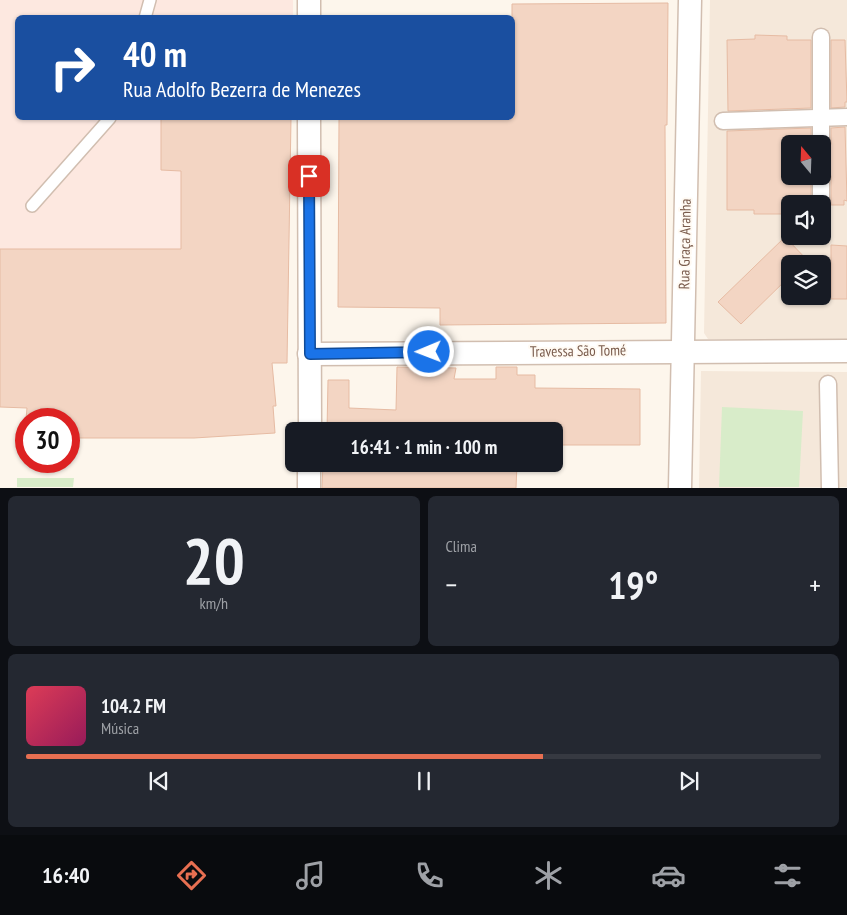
<!DOCTYPE html>
<html lang="pt">
<head>
<meta charset="utf-8">
<style>
  :root { --surface:#171b24; --page:#242831; --text:#f1f3f6; --muted:#9ea1a6; --line:#363941; --accent:#e76f51 }
  body { margin:0; font-family:"PT Sans Narrow",sans-serif; background:var(--page); color:var(--text); height:100vh; display:flex; flex-direction:column; font-size:19px; white-space:nowrap }
  * { box-sizing:border-box; margin:0 }
  p { font-size:16px; color:var(--muted) }
  .icon { flex:none; width:28px; height:28px; fill:none; stroke:currentColor; stroke-width:2; stroke-linecap:round; stroke-linejoin:round }
  .map { position:relative; height:488px; overflow:hidden }
  .details { display:flex; flex-direction:column; gap:8px; padding:8px; background:#0d0f14; flex:1 }
  .details>* { flex:none }
  .hud { position:absolute; left:15px; top:15px; width:500px; height:105px; border-radius:8px; box-shadow:0 1px 4px #0004; background:#1a4fa0; color:#fff; overflow:hidden }
  .needle { width:32px; rotate:341deg }
  .fabs { position:absolute; left:781px; top:135px; display:grid; gap:10px }
  .fabs a { display:grid; place-items:center; width:50px; height:50px; border-radius:8px; background:var(--surface); box-shadow:0 1px 4px #0004; font-size:25px }
  .speed { position:absolute; left:15px; top:408px; display:flex; gap:10px; font-size:25px; font-weight:700; text-align:center }
  .speed>* { display:grid; place-content:center; width:65px; height:65px; border-radius:50%; background:var(--surface); box-shadow:0 1px 4px #0004; line-height:1 }
  .speed .limit { border:8px solid #d22; background:#fff; color:#111 }
  .pin { position:absolute; display:grid; place-items:center; width:42px; height:42px; color:#fff; margin:-21px; border-radius:10px; box-shadow:0 2px 8px #0006 }
  .me { position:absolute; width:55px; margin:-28px; rotate:269deg; stroke-linejoin:round; filter:drop-shadow(0 0 4px #0008) }
  .turn { display:flex; align-items:center; gap:18px; height:105px; padding:0 25px; font-size:22px }
  .turn .icon { width:65px; height:65px; stroke-width:2.5 }
  .turn b { display:block; font-size:35px; line-height:42px }
  .big { font-size:38px; font-weight:700; line-height:1.1 }
  .details .tile { flex:1; display:flex; flex-direction:column; justify-content:center; gap:8px; min-width:0; padding:0 18px; border-radius:8px; background:var(--page) }
  .details .dial { align-items:center; gap:0 }
  .dial b { font-size:65px; line-height:1 }
  .song { display:flex; align-items:center; gap:15px }
  .cover { width:60px; height:60px; border-radius:8px; background:linear-gradient(135deg,hsl(350 70% 55%),hsl(330 70% 35%)) }
  .played { height:5px; border-radius:2px; background:linear-gradient(90deg,var(--accent) 65%,var(--line) 65%) }
  .keys { display:flex; justify-content:space-around; direction:ltr }
  .heat { display:flex; justify-content:space-between; align-items:center; font-size:28px; direction:ltr }
  .details .tiles { flex:1; display:grid; gap:8px; grid-template-columns:1fr 1fr }
  .tile:last-child { grid-column:span 2 }
  .trip { position:absolute; left:285px; top:422px; width:278px; height:50px; border-radius:8px; background:var(--surface); box-shadow:0 1px 4px #0004; font-weight:700; line-height:50px; text-align:center }
  .menu { display:flex; height:80px; justify-content:space-around; align-items:center; background:#090b0e; color:var(--muted) }
  .menu .icon { width:35px; height:35px }
  .menu .selected { color:var(--accent) }
  .menu b { font-size:22px; color:var(--text) }
  .map>svg:first-child { display:block }
</style>
</head>
<body>
<div class="map">
<svg width="847" height="488" viewBox="0 0 847 488">
  <rect width="100%" height="100%" fill="#fdf6ec"/>
  <g fill="#f5e8da" fill-rule="evenodd">
    <path d="M710,0h137v339h-139l-4,-6zM790,144h32v32h-32zM790,204h32v32h-32zM790,264h32v32h-32z"/>
    <path d="M701,371l146,1v115l-148,1z"/>
  </g>
  <path fill="#fde8e0" d="M0,0h293v17l-275,1v100h273l-3,204h-288z"/>
  <g fill="#d8ecc9">
    <path d="M722,407l81,4 -4,76h-80z"/>
    <path d="M17,478h57l-1,9h-56z"/>
  </g>
  <g fill="#f3d5c3" stroke="#e6bba3">
    <path d="M668,3l-1,122h-2l1,198 -226,2v-17l-102,-1 1,-189h173v-114z"/>
    <path d="M755,35l32,1v4h24v68l-83,3 -1,-71 28,-1z"/>
    <path d="M831,40h14l2,62h-2v5l-14,1z"/>
    <path d="M161,118h130l-4,245h-15l4,43h-3l2,27 -81,5h-125v-19h-43l1,-11 -27,-1v-158h181v-78l-20,-1z"/>
    <path d="M845,127l2,74 -3,-1v5h-13v-29l-4,-7v-18l4,-7v-16z"/>
    <path d="M811,128v16h-21v32h21v28l-25,1 -1,9h-31v-4h-27v-79z"/>
    <path d="M785,237l26,27h-21v12l-49,48 -23,-22z"/>
    <path d="M831,245l16,1v53h-16z"/>
    <path d="M397,367l59,1 -2,11h42v-12h21v8h18v13l105,1v56h-80v-14h-233l1,-51h21v28l47,2z"/>
    <path d="M323,464h194l-1,24h-194z"/>
  </g>
  <g fill="none" stroke-linecap="round" stroke-linejoin="round">
    <defs>
      <g id="service">
        <path d="M145,18l5,-18"/>
        <path d="M32,206l78,-88"/>
      </g>
      <g id="pedestrian">
        <path d="M723,121l124,-4"/>
        <path d="M821,144v-107"/>
        <path d="M821,204v-28"/>
        <path d="M828,384l2,104"/>
      </g>
      <g id="minor">
        <path d="M309,0v18"/>
        <path d="M309,118l1,313"/>
        <path d="M309,354l538,-3"/>
        <path d="M309,488v-24"/>
        <path d="M680,488l10,-488"/>
      </g>
    </defs>
    <use href="#service" stroke="#d1beb0" stroke-width="14"/>
    <use href="#pedestrian" stroke="#d1beb0" stroke-width="19"/>
    <use href="#minor" stroke="#d1beb0" stroke-width="25"/>
    <use href="#service" stroke="#fff" stroke-width="11"/>
    <use href="#pedestrian" stroke="#fff" stroke-width="16"/>
    <use href="#minor" stroke="#fff" stroke-width="22"/>
  </g>
  <g fill="none" stroke-linecap="round" stroke-linejoin="round">
    <defs>
      <path id="route" d="M309,176l1,178 119,-2"/>
    </defs>
    <use href="#route" stroke="#114b97" stroke-width="12"/>
    <use href="#route" stroke="#1a73e8" stroke-width="9"/>
  </g>
  <g text-anchor="middle" stroke-width="4" stroke-linejoin="round" paint-order="stroke">
    <g font-size="15" fill="#7a5c4d" stroke="#fffaf3">
      <text transform="translate(685 244) rotate(-89)" y="5">Rua Graça Aranha</text>
      <text transform="translate(578 351) rotate(-1)" y="5">Travessa São Tomé</text>
    </g>
  </g>
</svg>
<div class="fabs">
<a><svg class="needle" viewBox="-14 -14 28 28"><path d="M0-13l5 13h-10z" fill="#e53935"/><path d="M0 13l5-13h-10z" fill="#9ea1a6"/></svg></a>
<a><svg class="icon" aria-label="sound" viewBox="0 0 24 24"><path d="M4 9h4l5-4v14l-5-4H4zM17 9q2 3 0 6"/></svg></a>
<a><svg class="icon" aria-label="layers" viewBox="0 0 24 24"><path d="M12 4l9 5-9 5-9-5zM3 14l9 5 9-5"/></svg></a>
</div>
<div class="speed"><div class="limit">30</div></div>
<div class="pin" style="left:309px;top:176px;background:#d93025"><svg class="icon" aria-label="arrive" viewBox="0 0 24 24"><path d="M6 21V4h12l-3 4 3 4H6"/></svg></div>
<svg class="me" style="left:429px;top:352px" viewBox="-20 -20 40 40"><circle r="17" fill="#1a73e8" stroke="#fff" stroke-width="3"/><path d="M0-11L8 9 0 5-8 9z" fill="#fff"/></svg>
<div class="trip">16:41 · 1 min · 100 m</div>
<div class="hud">
<div class="turn"><svg class="icon" aria-label="right" viewBox="0 0 24 24"><path d="M7 20v-9h11M14 6l5 5-5 5"/></svg><div><b>40 m</b>Rua Adolfo Bezerra de Menezes</div></div>
</div>
</div>
<section class="details">
<div class="tiles">
<div class="tile dial"><b>20</b><p>km/h</p></div>
<div class="tile"><p>Clima</p>
<div class="heat"><a>−</a><b class="big">19°</b><a>+</a></div>
</div>
<div class="tile">
<div class="song"><i class="cover"></i><div><b>104.2 FM</b><p>Música</p></div></div>
<div class="played"></div>
<div class="keys"><svg class="icon" aria-label="previous" viewBox="0 0 24 24"><path d="M18 5L8 12l10 7zM5 5v14"/></svg><svg class="icon" aria-label="pause" viewBox="0 0 24 24"><path d="M8 5v14M16 5v14"/></svg><svg class="icon" aria-label="next" viewBox="0 0 24 24"><path d="M6 5l10 7-10 7zM19 5v14"/></svg></div>
</div>
</div>
</section>
<nav class="menu">
<b>16:40</b>
<svg class="icon selected" aria-label="directions" viewBox="0 0 24 24"><path d="M12 3l9 9-9 9-9-9zM9 14v-3h6M13 9l2 2-2 2"/></svg>
<svg class="icon" aria-label="music" viewBox="0 0 24 24"><path d="M9 18V5l10-2v13"/><circle cx="6" cy="18" r="3"/><circle cx="16" cy="16" r="3"/></svg>
<svg class="icon" aria-label="phone" viewBox="0 0 24 24"><path d="M5 4h4l2 5-3 2q2 4 5 5l2-3 5 2v4C11 20 4 13 5 4z"/></svg>
<svg class="icon" aria-label="climate" viewBox="0 0 24 24"><path d="M12 3v18M4 7l16 10M4 17L20 7"/></svg>
<svg class="icon" aria-label="car" viewBox="0 0 24 24"><path d="M5 17H2v-5l4-1 3-4h7l3 4 3 1v5h-3M9 17h6M6 11h13"/><circle cx="7" cy="17" r="2"/><circle cx="17" cy="17" r="2"/></svg>
<svg class="icon" aria-label="filters" viewBox="0 0 24 24"><path d="M4 7h16M4 17h16"/><circle cx="9" cy="7" r="2"/><circle cx="15" cy="17" r="2"/></svg>
</nav>
</body>
</html>
